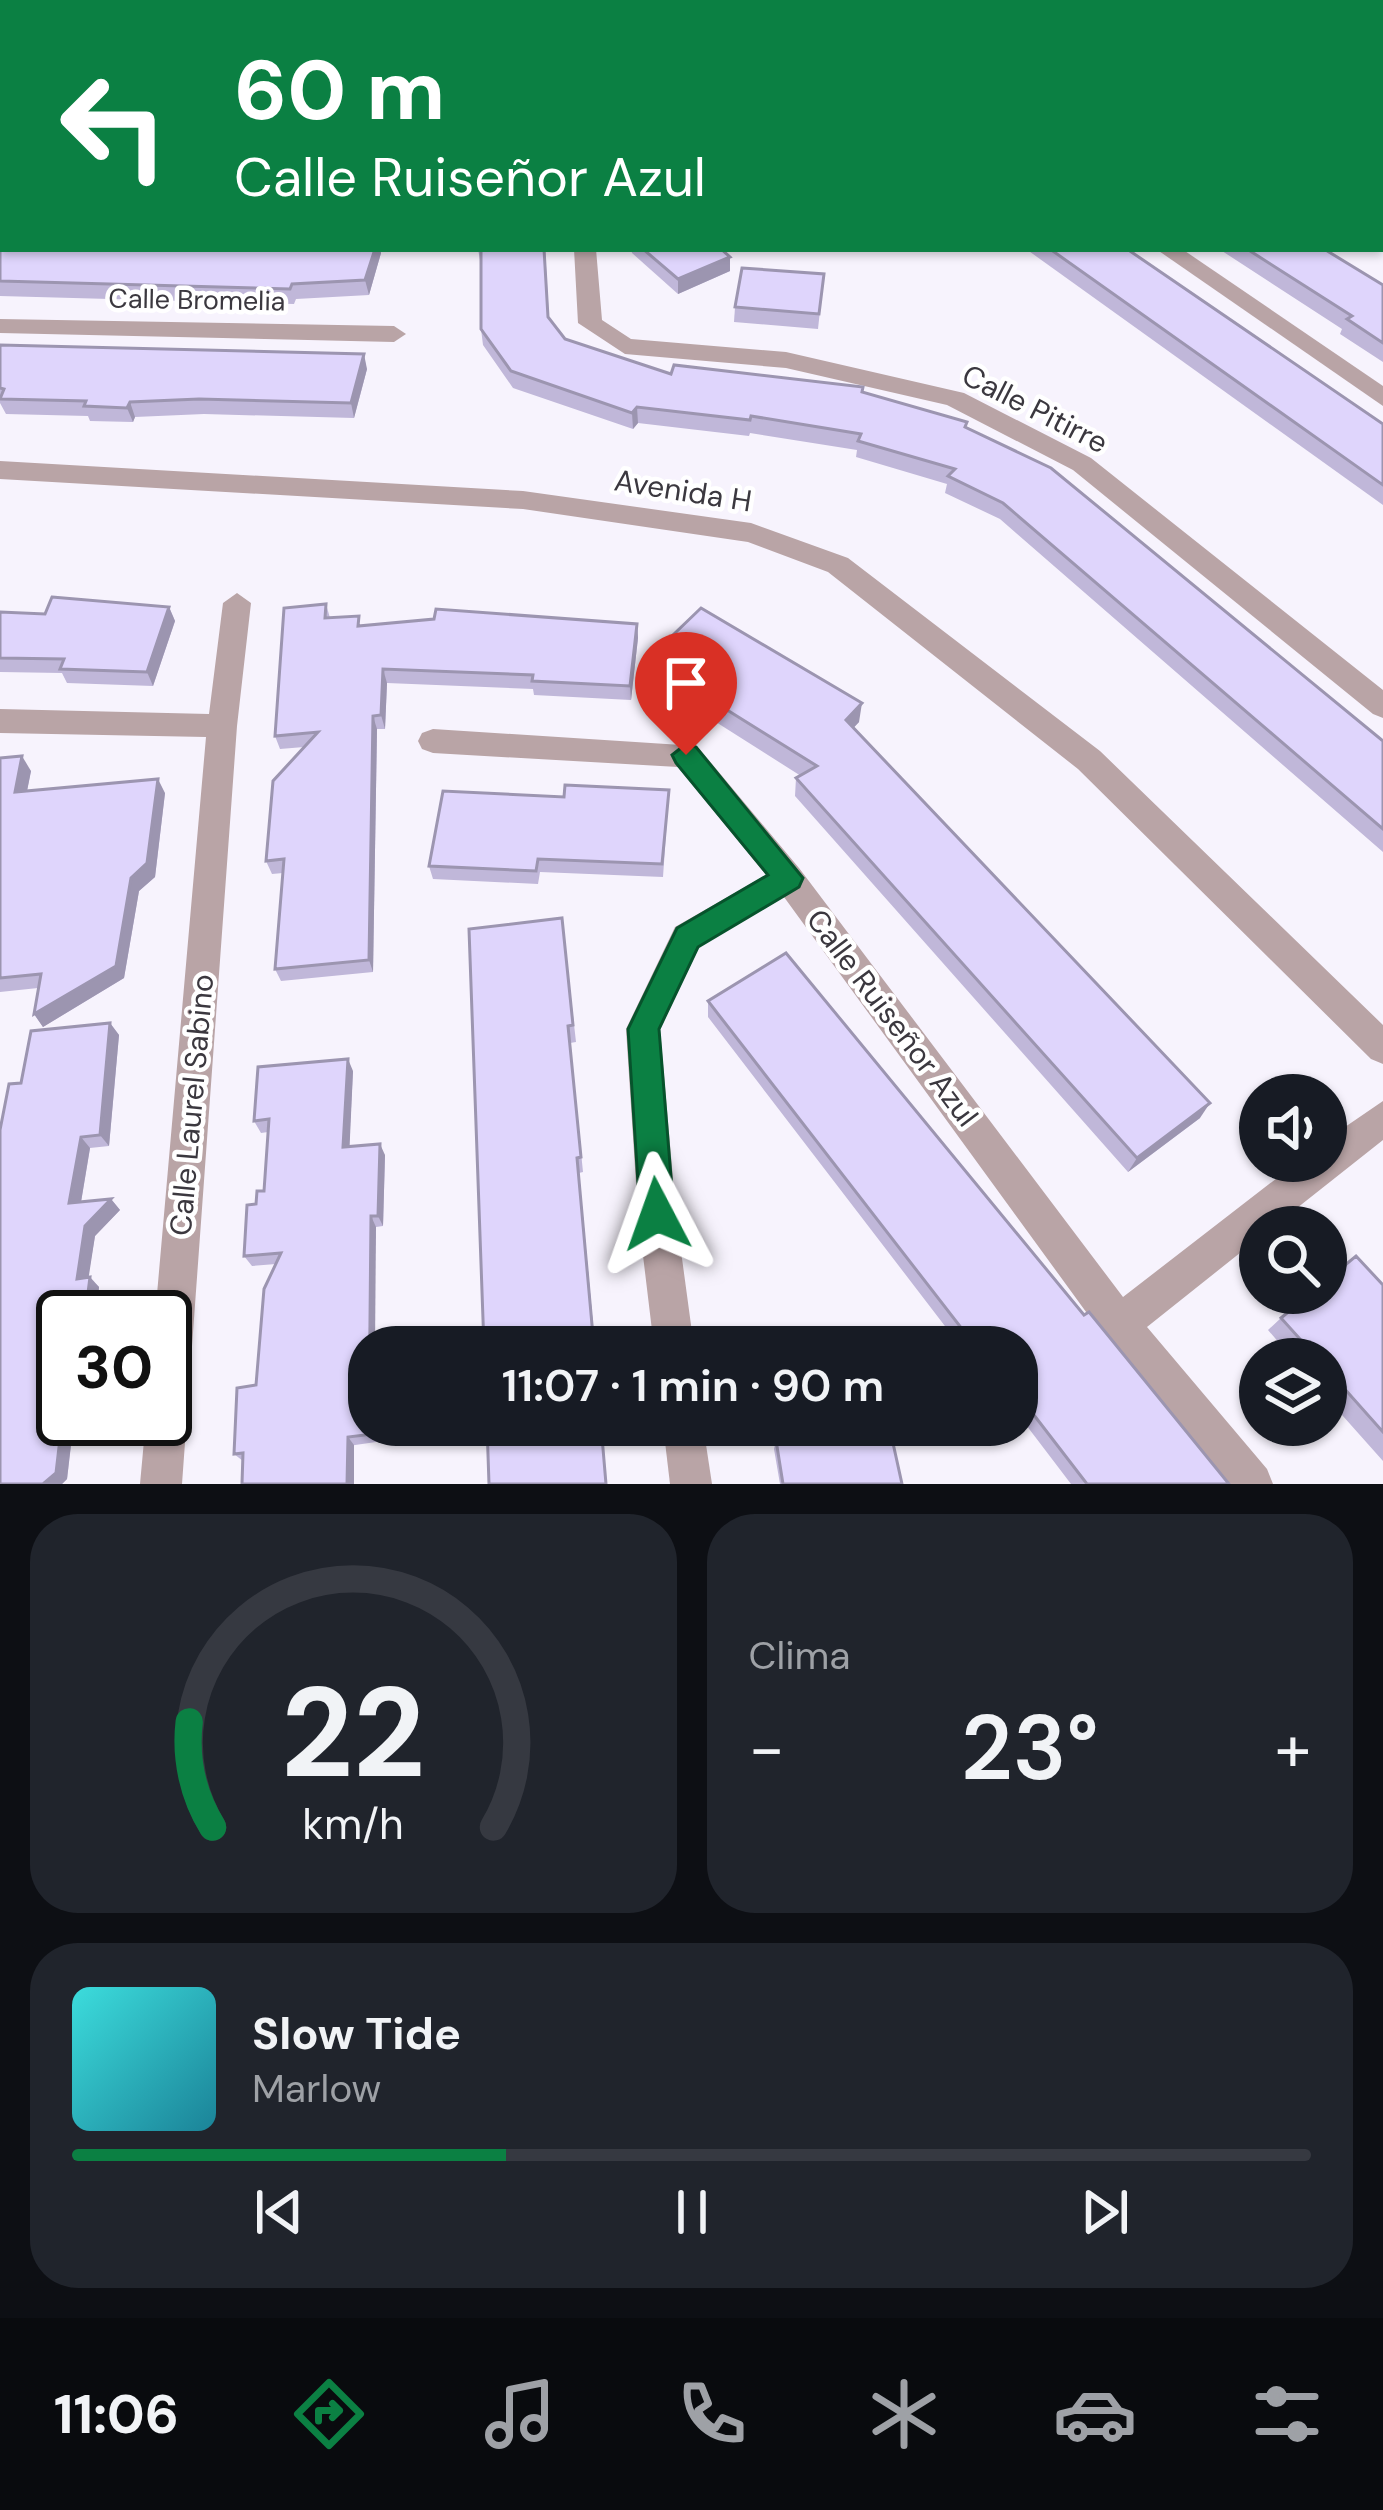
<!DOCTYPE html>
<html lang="es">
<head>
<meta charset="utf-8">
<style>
  :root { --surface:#171b24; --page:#20242c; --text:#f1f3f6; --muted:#9ea1a6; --line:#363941; --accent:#0b8043 }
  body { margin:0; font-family:"DM Sans",sans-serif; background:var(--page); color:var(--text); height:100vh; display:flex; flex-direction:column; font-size:45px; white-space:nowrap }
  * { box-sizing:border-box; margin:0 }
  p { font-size:39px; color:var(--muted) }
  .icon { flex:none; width:66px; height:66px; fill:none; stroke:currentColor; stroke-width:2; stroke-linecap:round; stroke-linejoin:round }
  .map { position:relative; height:1484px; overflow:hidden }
  .panel { display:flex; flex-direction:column; gap:30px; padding:30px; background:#0d0f14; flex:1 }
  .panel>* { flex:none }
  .banner { position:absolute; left:0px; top:0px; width:1383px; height:252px; box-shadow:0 3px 9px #0004; background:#0b8043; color:#fff; overflow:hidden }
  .fabs { position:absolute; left:1239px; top:1074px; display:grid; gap:24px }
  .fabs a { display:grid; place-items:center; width:108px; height:108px; border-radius:50%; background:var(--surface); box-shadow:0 3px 9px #0004; font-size:60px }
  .speed { position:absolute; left:36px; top:1290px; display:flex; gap:24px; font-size:60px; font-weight:700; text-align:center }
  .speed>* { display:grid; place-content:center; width:156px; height:156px; border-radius:50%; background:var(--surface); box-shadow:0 3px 9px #0004; line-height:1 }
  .speed .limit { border:6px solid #111; border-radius:18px; background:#fff; color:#111 }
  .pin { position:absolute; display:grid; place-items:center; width:102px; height:102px; color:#fff; margin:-123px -51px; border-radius:50% 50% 50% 0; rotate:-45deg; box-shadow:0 0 12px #0007 }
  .pin .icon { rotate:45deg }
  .me { position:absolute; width:132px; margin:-66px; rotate:356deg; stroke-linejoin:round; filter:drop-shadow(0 0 9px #0008) }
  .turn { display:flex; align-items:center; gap:42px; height:252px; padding:0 36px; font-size:54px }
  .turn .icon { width:156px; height:156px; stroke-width:2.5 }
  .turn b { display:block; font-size:84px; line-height:102px }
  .big { font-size:90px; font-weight:600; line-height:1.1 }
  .panel .tile { flex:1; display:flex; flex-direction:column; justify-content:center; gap:18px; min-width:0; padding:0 42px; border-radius:48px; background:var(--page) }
  .panel .dial { align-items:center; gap:0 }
  .dial svg { height:312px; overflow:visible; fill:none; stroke:var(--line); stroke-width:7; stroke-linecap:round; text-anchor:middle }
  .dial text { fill:var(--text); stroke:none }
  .song { display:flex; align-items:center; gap:36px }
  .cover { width:144px; height:144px; border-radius:18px; background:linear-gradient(135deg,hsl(180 70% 55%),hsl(190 70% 35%)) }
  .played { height:12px; border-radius:6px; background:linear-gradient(90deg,var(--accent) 35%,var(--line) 35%) }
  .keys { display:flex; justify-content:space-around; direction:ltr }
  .heat { display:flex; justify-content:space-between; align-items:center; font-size:66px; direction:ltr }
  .panel .tiles { flex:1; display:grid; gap:30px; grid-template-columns:1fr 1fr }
  .tile:last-child { grid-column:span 2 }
  .trip { position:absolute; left:348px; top:1326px; width:690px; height:120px; border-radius:48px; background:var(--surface); box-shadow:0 3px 9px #0004; font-weight:600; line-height:120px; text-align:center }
  .dock { display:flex; height:192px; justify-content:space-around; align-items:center; background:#090b0e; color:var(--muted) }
  .dock .icon { width:84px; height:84px }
  .dock .selected { color:var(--accent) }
  .dock b { font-size:54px; color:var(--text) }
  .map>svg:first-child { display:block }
</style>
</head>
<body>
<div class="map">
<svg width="1383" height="1484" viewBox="0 0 1383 1484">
  <rect width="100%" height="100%" fill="#f7f3fd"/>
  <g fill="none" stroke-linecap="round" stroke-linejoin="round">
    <g fill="#b9a4a6" fill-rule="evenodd">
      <path d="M1380,102l3,1v12l-3,-1z"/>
      <path d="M574,249h22l6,71 29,19 155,13 178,41 127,65 292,232v28l-10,-4 -300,-244 -126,-65 -161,-37 -161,-14 -47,-31z"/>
      <path d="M1156,249h26l201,137v20z"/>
      <path d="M0,319l394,7 12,8 -12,8 -394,-9z"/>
      <path d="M0,461l523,30 228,32 97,35 252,193 283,274v39l-12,-5 -293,-290 -250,-197 -80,-30 -225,-33 -523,-30z"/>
      <path d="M237,593l14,10 -14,123 -55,758h-42l6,-65h19v-102h-10l51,-580 -206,-4v-24l209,5 14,-111z"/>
      <path d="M433,729l264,17 102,122 324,429 176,-136h27v-21l57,-39v39l-110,87h-13v10l-113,90 120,142 6,15h-48l-120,-146 -321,-441 -85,50 -39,82 16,185 18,133h-40l-16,-133 -12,-185 49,-102 91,-52 -88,-108 -245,-14 -11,-4 -4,-8 4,-8z"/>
      <path d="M663,1425h40l9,59h-42z"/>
    </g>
  </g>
  <g fill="#c0b7d9">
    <path d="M2,0h385l-1,3h-383l378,250 -12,42 -73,4 -2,5 -294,-8v-295z"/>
    <path d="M687,0h235v3h-231z"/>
    <path d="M1383,148v24h-3v-19z"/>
    <path d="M478,249h67l4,69 16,21 106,35 191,18 104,36 417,313v111l-383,-333 -55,-26 2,-9 -91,-27 1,-7 -107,-17 -1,3 -111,-13 -5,6 -120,-41 -30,-43 -2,-16v-69h-1z"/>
    <path d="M631,249h90l9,8v14l-52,23 -46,-41z"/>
    <path d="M1026,249h101l256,175v81z"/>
    <path d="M1219,249h105l59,36v77l-43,-28 2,-5z"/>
    <path d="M824,274l-6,55 -84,-7 1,-15z"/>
    <path d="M0,345l367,24 -13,49 -150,-4 -69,3 -2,5 -43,-1 -2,-5 -82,-2 -6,-11z"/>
    <path d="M326,604l4,14 31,7 276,-1 1,14 -7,62 -97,-5 -1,-6 -146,-6 -2,46h-8l-4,243 -92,9 -6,-12 8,-96 -11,1 -6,-13 38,-114 -24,2 -5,-13z"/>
    <path d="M169,607l6,14 -22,65 -86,-3 -5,-10 -62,-1v-60l45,2z"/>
    <path d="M647,660l212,62 -6,6 347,390 -72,54 -333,-376 1,-18 5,-2 -153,-97z"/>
    <path d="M0,758l31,13 -4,20 138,2 -10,84 -16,14 -15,87 -81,49 -9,-13 4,-26 -38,4z"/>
    <path d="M669,790l-6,87 -123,-5 -2,12 -105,-5 -4,-13 135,-69z"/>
    <path d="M562,918l14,124 -6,1 13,129 -4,1 16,174h-111z"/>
    <path d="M708,1001l376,314 145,169h-158l-54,-71v-66h-56l-253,-330z"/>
    <path d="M110,1023l9,12 -10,111 -19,2 -9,54 30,-3 9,11 -25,26 -7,41 11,10 -3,30h-33v102h11l-7,60 -5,5h-62l21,-401z"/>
    <path d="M353,1071l-4,76 36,8 -2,71 -7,1 -7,198h41l1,12 -168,24 -9,-7 22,-69 20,-121 -24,2 -8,-10 12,-52 8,-13 4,-59 -7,1 -7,-12z"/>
    <path d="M1383,1285v176l-57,-64v-38h-33l-25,-29 13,-12z"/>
    <path d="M776,1440l126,44h-122l-6,-35z"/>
  </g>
  <g fill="#9c95b0">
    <path d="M375,249h5l1,4 -12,42 -4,-15z"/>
    <path d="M730,257v14l-52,23v-15z"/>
    <path d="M364,354l3,15 -13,49 -3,-15z"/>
    <path d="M130,402l5,15 -2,5 -6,-14z"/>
    <path d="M637,407l1,16 -5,6 -1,-16z"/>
    <path d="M169,607l6,14 -22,65 -6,-14z"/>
    <path d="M637,624l1,14 -7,62 -1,-14z"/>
    <path d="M383,669l4,14 -2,46 -4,-14z"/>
    <path d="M862,703l-3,19 -16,17 3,-19z"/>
    <path d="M373,716l4,13 -4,243 -4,-12z"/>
    <path d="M22,756l9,15 -7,35 -9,-14z"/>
    <path d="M158,779l7,14 -10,84 -16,14 -15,87 -81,49 -9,-13 97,-136z"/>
    <path d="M110,1023l9,12 -10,111 -9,-11z"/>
    <path d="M348,1059l5,12 -4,88 -6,-12z"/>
    <path d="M1210,1103l-10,15 -72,54 9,-14z"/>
    <path d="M81,1137l9,11 -11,66 -10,-11z"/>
    <path d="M380,1144l5,11 -2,71 -5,-10z"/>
    <path d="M577,1158l2,15 16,174h-1z"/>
    <path d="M111,1199l9,11 -25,26 -8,52 -10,-9 8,-53z"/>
    <path d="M371,1216l5,11 -1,120h-5z"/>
    <path d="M90,1277l9,10 -3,30h-11z"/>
    <path d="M63,1419h11l-7,60 -5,5h-19z"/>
    <path d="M348,1437l6,8v39h-7z"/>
  </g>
  <g fill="#dfd5fc" stroke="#9c95b0" stroke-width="3">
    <path d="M2,0h378l-1,3h-376v246h372l-10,31 -73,4 -2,5 -290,-8v-141l2,-1 -2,-6v-132z"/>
    <path d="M707,0h205l-9,3h-191z"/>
    <path d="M999,0h55l-1,3h-55z"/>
    <path d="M1235,0h57l-1,3h-56z"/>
    <path d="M481,249h63l4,68 17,22 106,35 3,-9 189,22 -1,5 105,30 -2,5 86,41 332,273v88l-380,-326 -55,-27 7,-7 -97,-28 3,-7 -110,-18 -1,4 -113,-13 -5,6 -121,-42 -30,-42z"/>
    <path d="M643,249h78l9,8 -52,22z"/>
    <path d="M1050,249h77l256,175v61z"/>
    <path d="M1247,249h77l59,36v58l-36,-24 5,-3z"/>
    <path d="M742,268l82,6 -5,40 -84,-7z"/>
    <path d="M0,345l364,9 -13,49 -152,-4 -69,3 -3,6 -43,-2 2,-5 -86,-2 4,-10 -4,-1z"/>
    <path d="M52,597l117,10 -22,65 -87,-3 4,-10 -64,-1v-46l45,2z"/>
    <path d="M326,604l-1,14 34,-2 -1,10 76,-7 2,-10 201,15 -7,62 -98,-5 1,-6 -150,-6 -2,46 -8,1 -4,244 -94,9 9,-110 -18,2 7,-80 45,-49 -43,4 9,-128z"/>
    <path d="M701,608l161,95 -16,17 364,383 -73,55 -341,-380 21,-12 -170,-106z"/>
    <path d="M22,756l-7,36 143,-13 -11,84 -16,15 -15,88 -82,48 7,-40 -41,4v-220z"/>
    <path d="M565,785l104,5 -7,74 -124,-5 -2,12 -107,-5 14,-75 121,6z"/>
    <path d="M562,918l11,107 -5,1 13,131 -4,1 17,189h-110l-15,-418z"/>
    <path d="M786,953l298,362 5,-3 140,172h-142l-70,-91v-46h-41l-268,-346z"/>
    <path d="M110,1023l-10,112 -19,2 -12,66 42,-4 -26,27 -8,53 13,-2 -5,40h-22v96l-7,60 -13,11h-43v-354l9,-46 12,-1 10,-52z"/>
    <path d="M348,1059l-5,88 37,-3 -2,72h-7l-2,209h36l1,5 -58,7 -1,47h-105l1,-31 -9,1 3,-66 19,-3 8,-96 17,-36 -37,3 3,-51 9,-1 1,-13h7l5,-72 -15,2 4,-54z"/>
    <path d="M1356,1256l27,29v147l-57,-64v-9h-8l-37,-41 30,-25h15v-12z"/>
    <path d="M487,1425h114l5,59h-117z"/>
    <path d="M871,1425h18l13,59h-119l-7,-44z"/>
  </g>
  <path fill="#0b8043" stroke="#07532c" stroke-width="3" d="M686,744l10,3 107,131 -4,9 -101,60 -39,82 15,185 -5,11 -12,5 -12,-5 -5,-11 -12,-185 49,-101 91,-53 -92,-112 -4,-8z"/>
  <g text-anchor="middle" stroke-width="9" stroke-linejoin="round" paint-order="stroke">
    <g font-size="27" fill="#3b383f" stroke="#fff">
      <text transform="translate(197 300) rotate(1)" y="9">Calle Bromelia</text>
    </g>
    <g font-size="30" fill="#3b383f" stroke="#fff">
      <text transform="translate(1035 409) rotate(27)" y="10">Calle Pitirre</text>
      <text transform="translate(683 491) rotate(9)" y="10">Avenida H</text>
      <text transform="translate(892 1018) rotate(53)" y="10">Calle Ruiseñor Azul</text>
      <text transform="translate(192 1105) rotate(-85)" y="10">Calle Laurel Sabino</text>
    </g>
  </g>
</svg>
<div class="fabs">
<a><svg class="icon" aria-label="sound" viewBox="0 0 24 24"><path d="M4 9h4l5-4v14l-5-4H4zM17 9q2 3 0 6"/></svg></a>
<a><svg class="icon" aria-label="search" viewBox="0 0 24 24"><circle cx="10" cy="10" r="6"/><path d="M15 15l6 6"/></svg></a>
<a><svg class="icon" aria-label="layers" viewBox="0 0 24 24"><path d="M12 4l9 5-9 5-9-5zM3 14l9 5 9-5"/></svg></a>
</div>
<div class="speed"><div class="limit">30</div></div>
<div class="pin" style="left:686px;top:755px;background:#d93025"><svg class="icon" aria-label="arrive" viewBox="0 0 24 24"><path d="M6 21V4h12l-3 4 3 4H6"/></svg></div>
<svg class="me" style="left:657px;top:1214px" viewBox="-20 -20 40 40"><path d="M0-17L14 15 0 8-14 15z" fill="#0b8043" stroke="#fff" stroke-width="4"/></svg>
<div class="trip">11:07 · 1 min · 90 m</div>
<div class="banner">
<div class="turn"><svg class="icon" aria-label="left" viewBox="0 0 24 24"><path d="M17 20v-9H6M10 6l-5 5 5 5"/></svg><div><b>60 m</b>Calle Ruiseñor Azul</div></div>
</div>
</div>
<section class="panel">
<div class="tiles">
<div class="tile dial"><svg viewBox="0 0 100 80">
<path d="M14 69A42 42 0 1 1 86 69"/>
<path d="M14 69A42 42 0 0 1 8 42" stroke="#0b8043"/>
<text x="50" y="56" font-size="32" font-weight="700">22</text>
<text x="50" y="72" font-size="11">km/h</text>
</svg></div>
<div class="tile"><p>Clima</p>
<div class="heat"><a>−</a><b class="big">23°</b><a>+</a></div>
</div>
<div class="tile">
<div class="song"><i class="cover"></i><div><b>Slow Tide</b><p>Marlow</p></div></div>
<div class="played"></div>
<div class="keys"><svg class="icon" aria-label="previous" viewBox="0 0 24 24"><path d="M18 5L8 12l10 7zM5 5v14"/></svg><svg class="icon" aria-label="pause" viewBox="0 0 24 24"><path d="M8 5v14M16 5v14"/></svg><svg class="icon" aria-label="next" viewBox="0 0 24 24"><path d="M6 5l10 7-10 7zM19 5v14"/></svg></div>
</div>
</div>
</section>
<nav class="dock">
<b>11:06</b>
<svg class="icon selected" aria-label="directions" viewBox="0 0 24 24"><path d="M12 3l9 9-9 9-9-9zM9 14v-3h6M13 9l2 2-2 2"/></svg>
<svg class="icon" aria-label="music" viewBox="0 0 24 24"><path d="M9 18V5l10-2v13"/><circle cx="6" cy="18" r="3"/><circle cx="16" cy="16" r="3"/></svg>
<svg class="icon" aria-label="phone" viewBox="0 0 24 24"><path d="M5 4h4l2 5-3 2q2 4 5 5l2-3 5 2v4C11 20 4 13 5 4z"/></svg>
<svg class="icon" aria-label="climate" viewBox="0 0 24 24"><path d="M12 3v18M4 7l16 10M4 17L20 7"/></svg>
<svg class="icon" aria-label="car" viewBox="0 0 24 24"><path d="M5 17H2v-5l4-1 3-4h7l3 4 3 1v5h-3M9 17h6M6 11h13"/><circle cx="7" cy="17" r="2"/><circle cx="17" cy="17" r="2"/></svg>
<svg class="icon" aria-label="filters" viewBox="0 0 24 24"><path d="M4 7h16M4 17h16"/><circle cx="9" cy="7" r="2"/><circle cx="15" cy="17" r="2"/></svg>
</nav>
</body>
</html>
